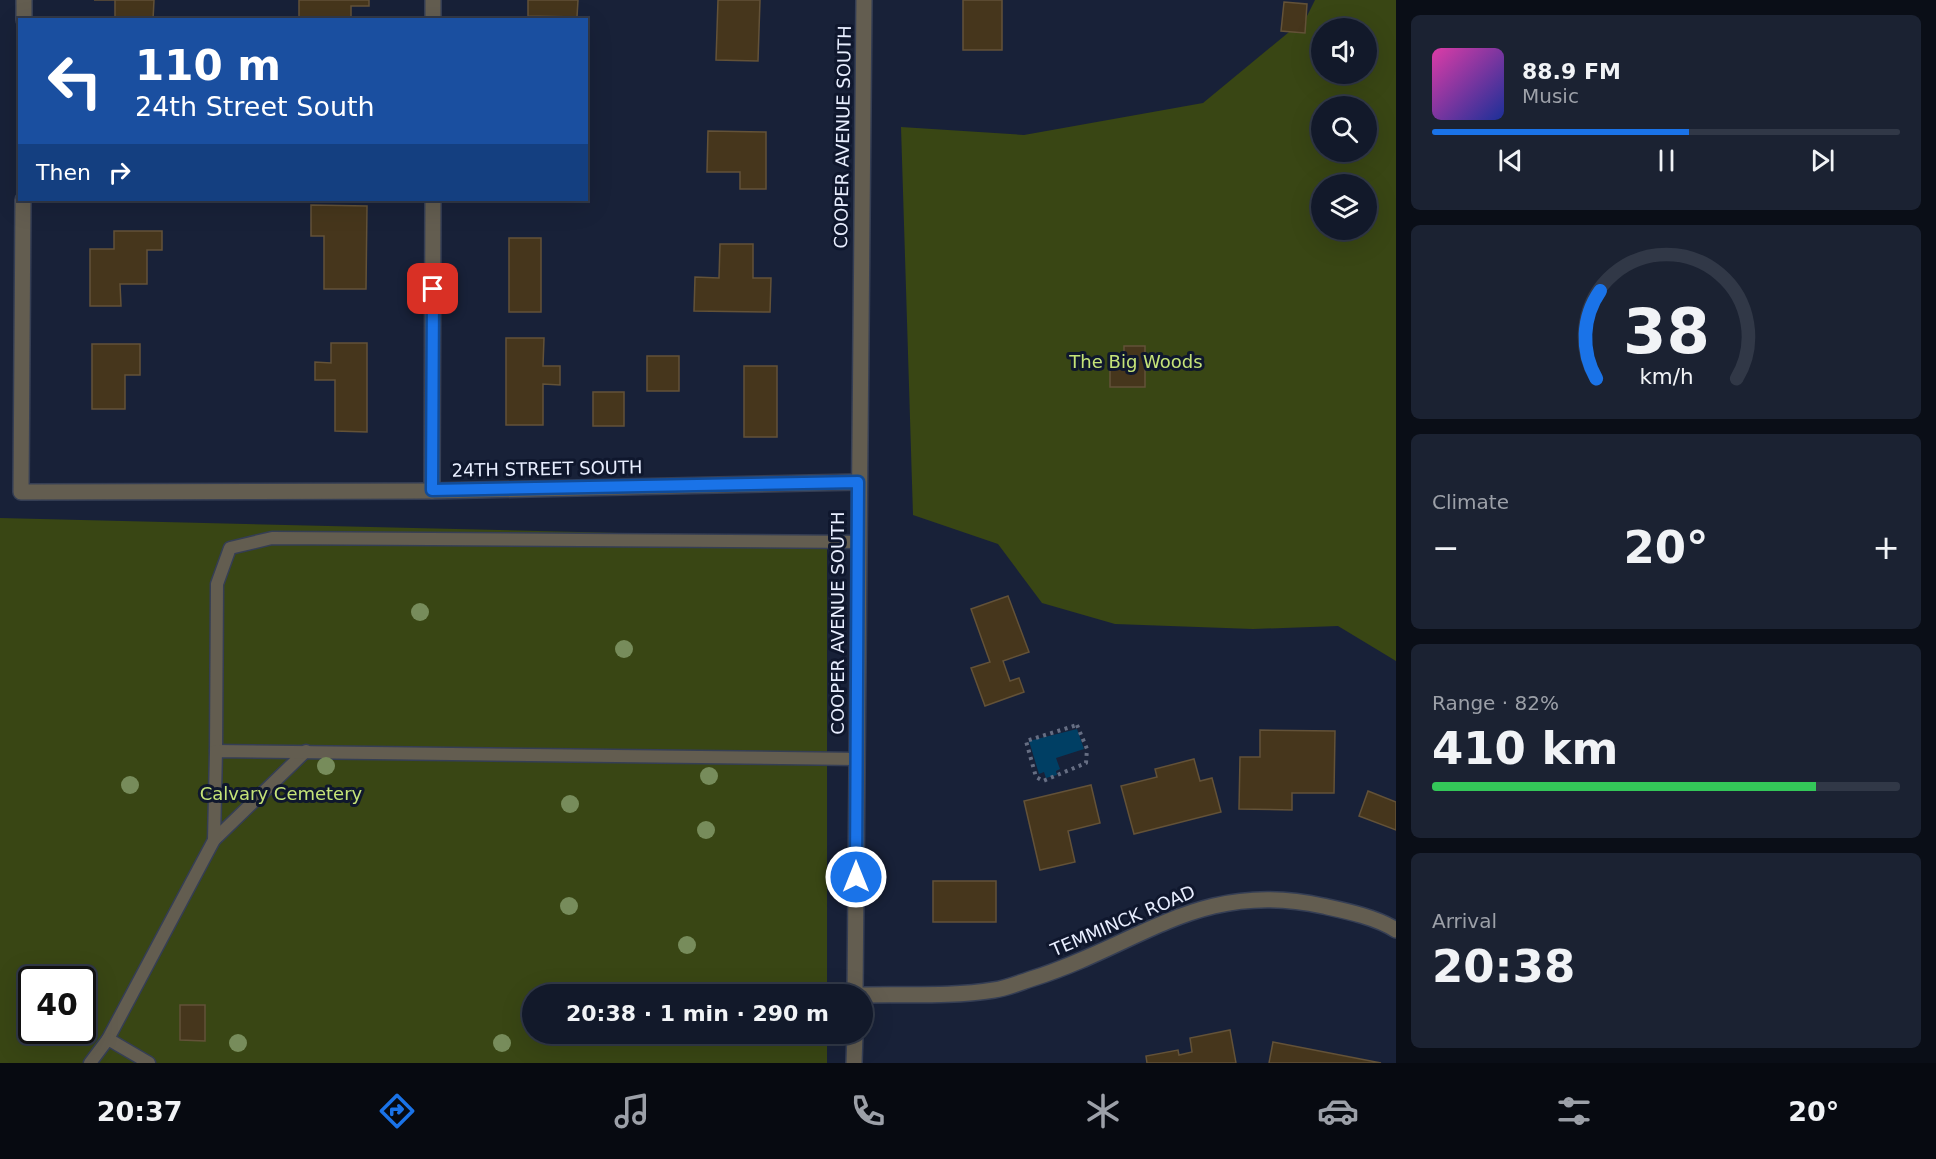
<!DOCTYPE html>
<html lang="en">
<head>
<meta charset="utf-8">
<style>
  :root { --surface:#12192a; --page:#1b2232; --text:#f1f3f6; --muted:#9ca0a8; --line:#313847; --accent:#1a73e8 }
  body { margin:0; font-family:"DejaVu Sans",sans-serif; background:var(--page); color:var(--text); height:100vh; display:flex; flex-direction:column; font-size:22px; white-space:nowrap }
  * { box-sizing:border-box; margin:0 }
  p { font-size:20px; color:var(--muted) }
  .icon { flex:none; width:33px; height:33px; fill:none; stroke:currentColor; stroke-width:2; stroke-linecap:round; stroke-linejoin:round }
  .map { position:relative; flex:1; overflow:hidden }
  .panel { display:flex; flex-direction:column; gap:15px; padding:15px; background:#0a0e17; width:540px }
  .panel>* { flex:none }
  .banner { position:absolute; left:18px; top:18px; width:570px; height:183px; border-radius:0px; box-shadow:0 6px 24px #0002,0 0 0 2px var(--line); background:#1a4fa0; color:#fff; overflow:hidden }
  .tools { position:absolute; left:1311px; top:18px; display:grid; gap:12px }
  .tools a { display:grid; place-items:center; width:66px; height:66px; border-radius:50%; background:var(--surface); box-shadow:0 6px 24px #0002,0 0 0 2px var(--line); font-size:30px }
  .speed { position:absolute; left:18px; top:966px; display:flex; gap:12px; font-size:30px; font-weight:700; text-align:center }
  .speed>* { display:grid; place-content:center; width:78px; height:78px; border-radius:50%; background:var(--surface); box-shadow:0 6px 24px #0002,0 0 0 2px var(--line); line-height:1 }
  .speed .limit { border:3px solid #111; border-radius:9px; background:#fff; color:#111 }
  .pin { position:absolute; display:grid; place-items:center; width:51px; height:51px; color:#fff; margin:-26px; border-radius:12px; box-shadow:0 3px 9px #0006 }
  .me { position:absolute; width:66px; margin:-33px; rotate:0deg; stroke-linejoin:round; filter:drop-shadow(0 0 4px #0008) }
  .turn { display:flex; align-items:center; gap:21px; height:126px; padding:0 18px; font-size:27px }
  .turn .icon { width:78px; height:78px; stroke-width:2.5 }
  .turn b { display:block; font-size:42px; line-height:51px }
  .then { display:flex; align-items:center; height:57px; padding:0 18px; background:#0003; gap:12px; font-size:22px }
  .big { font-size:45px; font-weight:700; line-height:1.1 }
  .panel .tile { flex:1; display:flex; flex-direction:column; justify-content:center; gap:9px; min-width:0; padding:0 21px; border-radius:9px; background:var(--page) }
  .panel .dial { align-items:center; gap:0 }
  .dial svg { height:156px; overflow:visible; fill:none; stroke:var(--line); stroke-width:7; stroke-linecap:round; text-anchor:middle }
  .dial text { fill:var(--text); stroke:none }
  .song { display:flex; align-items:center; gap:18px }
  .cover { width:72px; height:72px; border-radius:9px; background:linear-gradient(135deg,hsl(320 70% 55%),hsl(230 70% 35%)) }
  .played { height:6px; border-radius:3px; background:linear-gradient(90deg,var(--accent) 55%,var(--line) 55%) }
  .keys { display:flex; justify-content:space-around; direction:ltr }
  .heat { display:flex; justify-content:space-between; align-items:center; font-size:33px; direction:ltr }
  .charge { height:9px; border-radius:4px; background:linear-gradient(90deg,#34c759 82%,var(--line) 0) }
  .trip { position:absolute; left:522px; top:984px; width:351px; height:60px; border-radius:30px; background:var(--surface); box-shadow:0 6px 24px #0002,0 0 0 2px var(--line); font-weight:700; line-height:60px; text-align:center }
  .tabs { display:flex; height:96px; justify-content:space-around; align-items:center; background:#070a11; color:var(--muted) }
  .tabs .icon { width:42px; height:42px }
  .tabs .on { color:var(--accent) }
  .tabs b { font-size:27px; color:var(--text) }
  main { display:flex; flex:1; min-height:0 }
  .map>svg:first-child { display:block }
</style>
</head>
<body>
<main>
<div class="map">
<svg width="1396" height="1063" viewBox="0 0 1396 1063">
  <rect width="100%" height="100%" fill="#182138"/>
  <g fill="#394614" fill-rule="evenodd">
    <path d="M1315,0h81v661l-58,-35 -85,3 -138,-5 -73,-21 -44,-59 -85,-29 -12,-388 123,8 179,-32 103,-85zM1322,28h44v46h-44zM1322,106h44v46h-44zM1322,184h44v46h-44z"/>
    <path d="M0,518l827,20v456h-295v40h295v29h-827zM32,980h50v50h-50z"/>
  </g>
  <path fill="#003f64" d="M1077,729l7,20 -28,9 4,11 -4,2 1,4 -11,3 -2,-6 -5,2 -10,-33z"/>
  <g fill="#46361c" stroke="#635238" stroke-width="1.5">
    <path d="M94,0h60l-1,20h-38v-20z"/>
    <path d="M299,0h70v6h-18v14h-52z"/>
    <path d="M528,0h50l-1,17 -49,-1z"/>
    <path d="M718,0h42l-2,61 -42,-1z"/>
    <rect x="963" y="0" width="39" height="50"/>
    <path d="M1284,2l23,2 -2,29 -24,-2z"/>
    <path d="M708,131l58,1v57h-26v-17h-33z"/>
    <path d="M311,205l56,1 -1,83h-42v-53h-13z"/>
    <path d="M114,231h48v19h-15v34h-27l1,22h-31v-57h24z"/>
    <rect x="509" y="238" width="32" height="74"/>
    <path d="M720,244h33v34h18l-1,34 -76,-1 1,-34 24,1z"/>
    <path d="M506,338h38l-1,28h17v19l-17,-1v41h-37z"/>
    <path d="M331,343h36v89l-32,-1v-51h-20v-18l16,1z"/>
    <path d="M92,344h48v31h-15v34h-33z"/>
    <path d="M1124,346h21v41h-35v-31h14z"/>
    <rect x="647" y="356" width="32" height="35"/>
    <rect x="744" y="366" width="33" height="71"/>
    <rect x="593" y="392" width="31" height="34"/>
    <path d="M1008,596l21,56 -26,9 7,20 9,-3 5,14 -39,14 -14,-38 19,-6 -19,-53z"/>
    <path d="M1260,730l75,1 -1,62h-42v17l-53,-1 1,-52h20z"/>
    <path d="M1194,759l6,22 12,-3 9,34 -87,22 -13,-48 36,-9 -2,-8z"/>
    <path d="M1091,785l9,38 -32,8 7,31 -35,8 -16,-69z"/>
    <path d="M1368,791l28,11v28l-37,-14z"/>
    <rect x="933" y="881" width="63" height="41"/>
    <path d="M180,1005h25v36l-25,-1z"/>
    <path d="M1230,1030l6,33h-89l-1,-7 32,-6 1,5 13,-3 -2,-14z"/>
    <path d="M1273,1042l108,21h-112z"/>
  </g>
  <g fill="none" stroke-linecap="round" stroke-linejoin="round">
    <defs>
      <g id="service">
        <path d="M216,751l1,-167 13,-36 42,-10 586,4"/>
        <path d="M214,840l92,-89"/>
        <path d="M108,1039l106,-199 2,-89 640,8"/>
        <path d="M90,1063l18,-24 41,24"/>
      </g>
      <g id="minor">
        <path d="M24,20v-20"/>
        <path d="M433,20v-20"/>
        <path d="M23,200l-2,292 411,-1 426,-9"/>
        <path d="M432,491l1,-291"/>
        <path d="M862,995c44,-1 90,2 132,-5 14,-2 27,-8 40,-12 107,-34 167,-99 289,-72 23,5 53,11 73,24"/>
      </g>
      <g id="tertiary">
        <path d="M855,994l9,-994"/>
        <path d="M854,1063l1,-29"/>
      </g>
    </defs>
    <use href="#service" stroke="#353e54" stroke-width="15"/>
    <use href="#minor" stroke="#353e54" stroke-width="18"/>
    <use href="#tertiary" stroke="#353e54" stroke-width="18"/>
    <path stroke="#666e83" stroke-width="4" stroke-dasharray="3 4.5" stroke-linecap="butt" d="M1077,725l10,24 -1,14 -43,18 -7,-4 -10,-36z"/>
    <use href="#service" stroke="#635d50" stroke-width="12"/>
    <use href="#minor" stroke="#635d50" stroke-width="15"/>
    <use href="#tertiary" stroke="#635d50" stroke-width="15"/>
  </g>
  <g fill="#778c5b">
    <circle cx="420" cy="612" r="9"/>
    <circle cx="624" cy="649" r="9"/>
    <circle cx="326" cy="766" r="9"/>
    <circle cx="709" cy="776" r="9"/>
    <circle cx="130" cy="785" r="9"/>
    <circle cx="570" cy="804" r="9"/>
    <circle cx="706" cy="830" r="9"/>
    <circle cx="569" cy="906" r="9"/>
    <circle cx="687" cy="945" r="9"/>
    <circle cx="238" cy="1043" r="9"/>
    <circle cx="502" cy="1043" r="9"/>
  </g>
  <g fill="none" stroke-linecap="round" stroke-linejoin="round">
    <defs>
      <path id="route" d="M433,289l-1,201 426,-8 -2,395"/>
    </defs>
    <use href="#route" stroke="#114b97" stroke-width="15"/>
    <use href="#route" stroke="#1a73e8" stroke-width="10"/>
  </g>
  <g text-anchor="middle" stroke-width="6" stroke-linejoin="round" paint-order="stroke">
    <g font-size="18" fill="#e8eeff" stroke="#0f172d">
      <text transform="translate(843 137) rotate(-89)" y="6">COOPER AVENUE SOUTH</text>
      <text transform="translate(547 469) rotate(-1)" y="6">24TH STREET SOUTH</text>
      <text transform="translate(838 623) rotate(-90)" y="6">COOPER AVENUE SOUTH</text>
      <text transform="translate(1123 921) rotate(-23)" y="6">TEMMINCK ROAD</text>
    </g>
    <g font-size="18" fill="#c5e378" stroke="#0f172d">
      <text x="1136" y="368">The Big Woods</text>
      <text x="281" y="800">Calvary Cemetery</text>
    </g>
  </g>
</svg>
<div class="tools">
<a><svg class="icon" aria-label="sound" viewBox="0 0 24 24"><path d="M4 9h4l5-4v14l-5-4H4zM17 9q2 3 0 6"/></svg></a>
<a><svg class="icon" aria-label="search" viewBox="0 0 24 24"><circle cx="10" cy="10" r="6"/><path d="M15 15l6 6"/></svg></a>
<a><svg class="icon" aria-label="layers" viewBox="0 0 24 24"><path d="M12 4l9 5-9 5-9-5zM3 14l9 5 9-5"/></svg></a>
</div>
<div class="speed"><div class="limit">40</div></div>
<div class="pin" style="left:433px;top:289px;background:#d93025"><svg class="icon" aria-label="arrive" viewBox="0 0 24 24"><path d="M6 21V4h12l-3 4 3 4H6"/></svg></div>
<svg class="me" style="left:856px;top:877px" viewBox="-20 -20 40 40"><circle r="17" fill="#1a73e8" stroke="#fff" stroke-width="3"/><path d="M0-11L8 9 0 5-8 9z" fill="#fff"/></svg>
<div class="trip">20:38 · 1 min · 290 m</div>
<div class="banner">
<div class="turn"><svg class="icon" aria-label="left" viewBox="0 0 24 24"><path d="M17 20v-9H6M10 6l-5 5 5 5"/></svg><div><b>110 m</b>24th Street South</div></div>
<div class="then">Then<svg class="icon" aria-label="right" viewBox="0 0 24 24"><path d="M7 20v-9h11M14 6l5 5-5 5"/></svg></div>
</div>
</div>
<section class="panel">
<div class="tile">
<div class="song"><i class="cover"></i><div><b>88.9 FM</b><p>Music</p></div></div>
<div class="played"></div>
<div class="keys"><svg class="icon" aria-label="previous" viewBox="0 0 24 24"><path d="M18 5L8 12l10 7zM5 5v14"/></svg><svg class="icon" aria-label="pause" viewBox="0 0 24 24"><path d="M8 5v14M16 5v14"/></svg><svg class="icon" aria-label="next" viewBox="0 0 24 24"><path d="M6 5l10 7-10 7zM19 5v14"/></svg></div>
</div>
<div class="tile dial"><svg viewBox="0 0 100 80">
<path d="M14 69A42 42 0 1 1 86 69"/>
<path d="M14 69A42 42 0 0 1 16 24" stroke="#1a73e8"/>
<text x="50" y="56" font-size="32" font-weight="700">38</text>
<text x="50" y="72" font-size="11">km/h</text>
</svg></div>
<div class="tile"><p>Climate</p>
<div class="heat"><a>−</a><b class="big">20°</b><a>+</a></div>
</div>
<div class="tile"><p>Range · 82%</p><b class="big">410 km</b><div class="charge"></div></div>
<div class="tile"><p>Arrival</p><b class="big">20:38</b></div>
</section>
</main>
<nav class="tabs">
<b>20:37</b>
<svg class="icon on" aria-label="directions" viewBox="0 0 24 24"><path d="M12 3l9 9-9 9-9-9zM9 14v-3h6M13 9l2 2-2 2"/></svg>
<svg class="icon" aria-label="music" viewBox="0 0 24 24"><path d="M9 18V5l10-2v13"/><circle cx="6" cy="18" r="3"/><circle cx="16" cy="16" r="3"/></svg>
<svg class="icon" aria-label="phone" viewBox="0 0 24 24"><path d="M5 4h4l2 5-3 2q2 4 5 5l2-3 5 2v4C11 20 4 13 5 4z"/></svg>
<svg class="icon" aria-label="climate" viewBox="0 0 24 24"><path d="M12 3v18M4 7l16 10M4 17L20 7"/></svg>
<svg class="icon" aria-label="car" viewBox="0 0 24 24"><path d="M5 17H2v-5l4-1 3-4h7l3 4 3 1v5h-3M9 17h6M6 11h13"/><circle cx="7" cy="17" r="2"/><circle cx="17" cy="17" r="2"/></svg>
<svg class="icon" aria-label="filters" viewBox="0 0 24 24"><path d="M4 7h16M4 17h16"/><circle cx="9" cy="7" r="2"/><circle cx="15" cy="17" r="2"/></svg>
<b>20°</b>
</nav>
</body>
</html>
